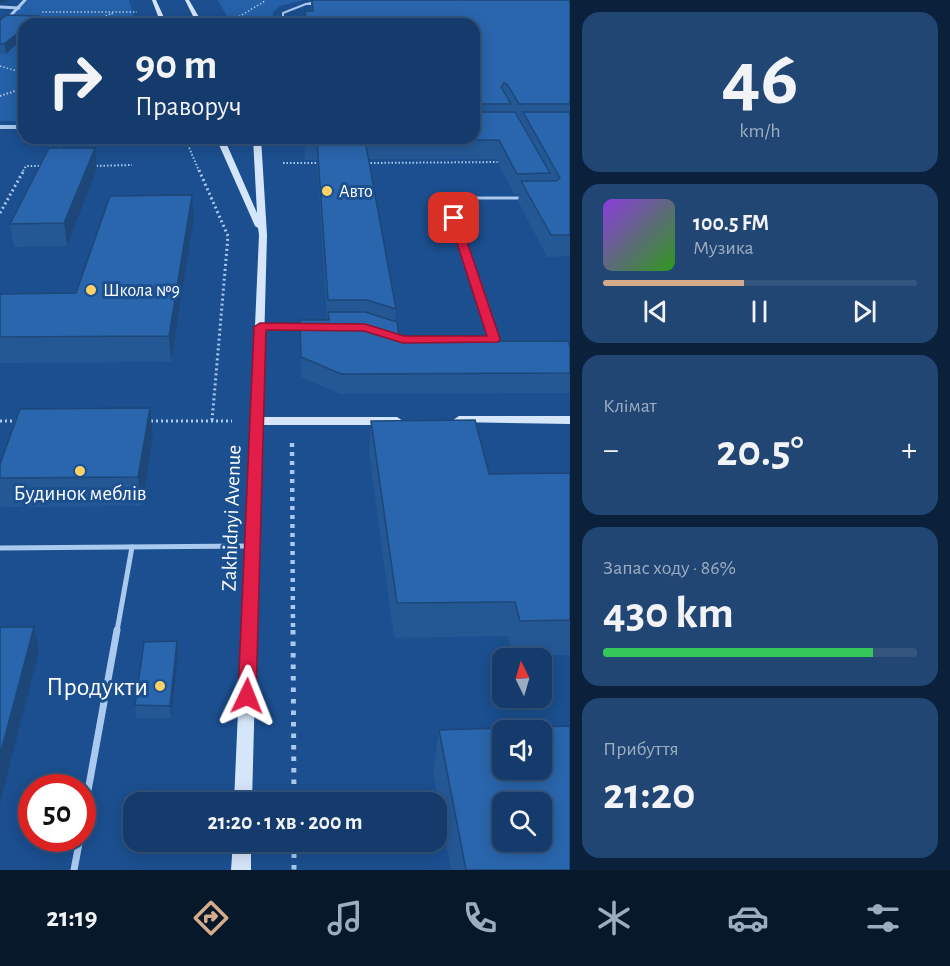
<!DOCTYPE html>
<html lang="uk">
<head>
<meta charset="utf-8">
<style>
  :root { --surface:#143b6b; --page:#214673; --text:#f1f3f6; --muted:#9dadc1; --line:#33557e; --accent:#d6ab8b }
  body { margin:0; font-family:"Alegreya Sans",sans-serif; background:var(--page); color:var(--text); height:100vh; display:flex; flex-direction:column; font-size:22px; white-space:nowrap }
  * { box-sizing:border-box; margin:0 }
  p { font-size:20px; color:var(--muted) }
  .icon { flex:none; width:33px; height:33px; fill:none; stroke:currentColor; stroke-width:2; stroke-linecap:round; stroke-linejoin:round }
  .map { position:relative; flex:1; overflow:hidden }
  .side { display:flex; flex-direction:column; gap:12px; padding:12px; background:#0b203b; width:380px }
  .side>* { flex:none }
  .hud { position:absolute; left:18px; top:18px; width:462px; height:126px; border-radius:18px; box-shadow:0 3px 15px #0003,0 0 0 2px var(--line); background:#143b6b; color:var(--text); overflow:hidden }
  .needle { width:39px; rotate:355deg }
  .controls { position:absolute; left:492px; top:648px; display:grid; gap:12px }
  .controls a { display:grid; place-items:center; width:60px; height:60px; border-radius:12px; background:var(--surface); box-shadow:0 3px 15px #0003,0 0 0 2px var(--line); font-size:30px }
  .speed { position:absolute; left:18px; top:774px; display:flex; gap:12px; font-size:30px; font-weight:700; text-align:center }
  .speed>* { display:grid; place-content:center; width:78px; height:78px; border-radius:50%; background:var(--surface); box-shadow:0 3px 15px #0003,0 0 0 2px var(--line); line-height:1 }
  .speed .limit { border:9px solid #d22; background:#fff; color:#111 }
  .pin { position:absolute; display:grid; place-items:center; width:51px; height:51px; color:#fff; margin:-26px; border-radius:12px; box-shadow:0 3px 9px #0006 }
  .me { position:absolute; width:66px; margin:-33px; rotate:2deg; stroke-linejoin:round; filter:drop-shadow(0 0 4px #0008) }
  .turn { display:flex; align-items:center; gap:21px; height:126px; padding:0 18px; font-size:27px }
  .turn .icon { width:78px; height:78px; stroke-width:2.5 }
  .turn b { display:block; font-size:42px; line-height:51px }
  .big { font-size:45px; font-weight:600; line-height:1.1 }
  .side .tile { flex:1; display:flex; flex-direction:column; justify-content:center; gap:9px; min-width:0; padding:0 21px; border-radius:18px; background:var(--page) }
  .side .dial { align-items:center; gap:0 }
  .dial b { font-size:78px; line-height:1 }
  .song { display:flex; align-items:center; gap:18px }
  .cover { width:72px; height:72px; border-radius:9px; background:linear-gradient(135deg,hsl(270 70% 55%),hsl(110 70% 35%)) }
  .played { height:6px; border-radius:3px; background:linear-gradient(90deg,var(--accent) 45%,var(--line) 45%) }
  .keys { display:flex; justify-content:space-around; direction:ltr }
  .heat { display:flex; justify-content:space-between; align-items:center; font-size:33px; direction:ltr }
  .charge { height:9px; border-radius:4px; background:linear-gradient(90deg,#34c759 86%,var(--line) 0) }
  .trip { position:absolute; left:123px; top:792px; width:324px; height:60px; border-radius:18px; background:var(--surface); box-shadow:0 3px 15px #0003,0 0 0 2px var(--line); font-weight:600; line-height:60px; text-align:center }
  .tab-bar { display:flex; height:96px; justify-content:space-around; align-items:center; background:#08182b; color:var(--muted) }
  .tab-bar .icon { width:42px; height:42px }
  .tab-bar .active { color:var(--accent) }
  .tab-bar b { font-size:27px; color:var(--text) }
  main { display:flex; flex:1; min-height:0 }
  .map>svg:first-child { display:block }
</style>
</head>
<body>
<main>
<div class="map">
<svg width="571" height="870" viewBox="0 0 571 870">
  <rect width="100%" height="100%" fill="#1b4f8f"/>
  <g fill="#2461a8">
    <path d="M25,0h104l7,24h-112v97h-24v-94z"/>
    <path d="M218,0h86l-24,6 -7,6 -1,12h-41z"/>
  </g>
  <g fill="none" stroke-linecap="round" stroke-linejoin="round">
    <g stroke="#a9c9ee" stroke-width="1.5" stroke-dasharray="1.5 2" stroke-linecap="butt">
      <path d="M42,12h95"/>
      <path d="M90,24l22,-11 4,11"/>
      <path d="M227,24l38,-23"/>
      <path d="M0,66l24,7"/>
    </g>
    <g stroke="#a9c9ee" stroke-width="2" stroke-dasharray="1.5 2" stroke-linecap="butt">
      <path d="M0,96l24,-8"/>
      <path d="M185,138l14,33"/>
      <path d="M59,149l5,-11"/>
      <path d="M283,163h38"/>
      <path d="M367,163l137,-1"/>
      <path d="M93,166l39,-1"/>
      <path d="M23,171l3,-5h17"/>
    </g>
    <g stroke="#a9c9ee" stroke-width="3" stroke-dasharray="2 3" stroke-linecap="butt">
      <path d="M199,170l29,66 -16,185"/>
      <path d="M0,213l24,-43"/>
      <path d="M0,421h19"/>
      <path d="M146,421h86"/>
    </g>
    <path stroke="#a9c9ee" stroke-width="4.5" stroke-dasharray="4 5" stroke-linecap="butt" d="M292,443l1,188"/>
    <g stroke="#a9c9ee" stroke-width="5" stroke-dasharray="4.5 7" stroke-linecap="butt">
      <path d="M293,630l1,172"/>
      <path d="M294,842v28"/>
    </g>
    <g stroke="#a9c9ee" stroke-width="2">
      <path d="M316,4h-10l20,-4"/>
      <path d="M283,24v-11l23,-9"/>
    </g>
    <path stroke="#a9c9ee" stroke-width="3" d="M478,291l-31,-93h75"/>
    <g stroke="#a9c9ee" stroke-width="4">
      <path d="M260,327h45"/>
      <path d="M396,337l7,3 91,-1 -17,-50"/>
    </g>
    <g stroke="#a9c9ee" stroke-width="5">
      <path d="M0,548l249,-2"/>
      <path d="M117,631l15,-84"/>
    </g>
    <g stroke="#a9c9ee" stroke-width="7">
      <path d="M82,824l35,-194"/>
      <path d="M74,870l6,-32"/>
    </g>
    <g stroke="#a9c9ee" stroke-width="3">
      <path d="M0,7l19,1"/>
      <path d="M0,27l25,-27"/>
    </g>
    <rect fill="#a9c9ee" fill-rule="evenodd" x="0" y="125" width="24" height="4"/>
    <g fill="#d6e6fa" fill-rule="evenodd">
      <path d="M152,0h4l11,24h-6z"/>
      <path d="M185,0h4l14,24h-6z"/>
      <path d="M216,138h8l33,75 -4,-75h8l6,97 -5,182h135l6,4 -6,4h-135l-10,377h-18l25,-567 -1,-7 -3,-2z"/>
      <path d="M459,416h112v8l-116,-2 -2,-2z"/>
      <path d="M233,842h18v28h-20z"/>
    </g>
  </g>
  <g fill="#245895">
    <path d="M311,0h259v256l-23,1 -29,-56 1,-7h-5l-18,-35h-127l27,150 -1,13 5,20 170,5v46l-230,1 -39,-17 -1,-57h27l-10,-160h-12l-1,-22h170v-114h-169v-13h6z"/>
    <path d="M7,15l-1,39h-6v-34z"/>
    <path d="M97,169l-30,77 -53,1 -4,-23z"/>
    <path d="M194,218l-23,144 -171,1v-69l76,-1z"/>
    <path d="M371,421l118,53 81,-1v182h-57l-5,-19 -114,2 -25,-186z"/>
    <path d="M153,436l-11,70 -141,1 -1,-6v-37z"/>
    <path d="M178,654l-7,64h-35l-1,-13z"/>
    <path d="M439,730l131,140h-119l-18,-99z"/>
  </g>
  <g fill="#1d4779">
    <path d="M0,0h8l-4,3 -4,1z"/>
    <path d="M38,16l1,8h-11z"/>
    <path d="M24,28v10l-18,16 -2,-10z"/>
    <path d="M95,148l2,21 -30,77 -3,-23z"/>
    <path d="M192,195l2,23 -23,144 -2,-26z"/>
    <path d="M150,408l3,28 -11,70 -4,-29z"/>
    <path d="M34,627l5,23 -39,154v-49z"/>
    <path d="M177,641l1,13 -7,64 -1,-12z"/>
  </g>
  <g fill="#2a66ad" stroke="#1d4779" stroke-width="1.5" fill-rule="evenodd">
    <path d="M312,0h258v104h-51l-12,-20 -3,-1 -3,4 10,17h-35l-2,1v-81h-167l-2,-13h8z"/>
    <path d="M7,15l31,1 -10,8h-4v4l-20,16h-4v-24z"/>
    <path d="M474,110l1,2h40l35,61 -33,1 -18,-34h-134l31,169 -29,-9h-39l-11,-159h-11l-1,-3h169z"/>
    <path d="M523,112h47v123h-19l-30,-54h35l4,-3z"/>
    <path d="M49,148h46l-31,75 -54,1z"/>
    <path d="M192,195l-23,141 -169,1v-43l76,-1 34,-97z"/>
    <path d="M328,312h37l32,10 3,20 168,-1 2,6v26l-229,1 -40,-17 -1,-37h29z"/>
    <path d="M150,408l-12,69 -138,1v-14l20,-55z"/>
    <path d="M475,420l14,54 81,-1v147l-50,1 -5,-19 -118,1 -26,-182z"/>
    <path d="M0,627h34l-34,128z"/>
    <path d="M177,641l-7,65 -35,-1 9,-63z"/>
    <path d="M570,726v144h-104l-27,-140zM502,730h40v40h-40zM502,802h40v40h-40z"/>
  </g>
  <path fill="#e11d48" stroke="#92132f" stroke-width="1.5" d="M454,215l5,3 41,121 -2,3 -95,1 -39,-12 -98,-1 -10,366 -2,5 -7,2 -6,-2 -3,-5 16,-369 6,-4 105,1 39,12h83l-38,-118z"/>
  <g fill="#ffd166" stroke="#1b4f8f" stroke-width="2">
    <circle cx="327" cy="191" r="6"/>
    <circle cx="91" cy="290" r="6"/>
    <circle cx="80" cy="471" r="6"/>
    <circle cx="160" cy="686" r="6"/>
  </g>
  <g text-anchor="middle" stroke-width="6" stroke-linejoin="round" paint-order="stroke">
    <g font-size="18" fill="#fff" stroke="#1b4f8f" text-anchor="start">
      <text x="339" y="197">Авто</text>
      <text x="103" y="296">Школа №9</text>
    </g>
    <g font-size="21" fill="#fff" stroke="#1b4f8f">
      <text x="80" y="500">Будинок меблів</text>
    </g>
    <g font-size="21" fill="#fff" stroke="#1b4f8f">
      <text transform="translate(231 518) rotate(-88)" y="7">Zakhidnyi Avenue</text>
    </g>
    <g font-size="26" fill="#fff" stroke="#1b4f8f" text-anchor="end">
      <text x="148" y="695">Продукти</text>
    </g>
  </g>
</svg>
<div class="controls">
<a><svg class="needle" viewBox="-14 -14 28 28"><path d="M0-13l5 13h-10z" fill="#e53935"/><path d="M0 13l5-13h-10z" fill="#9dadc1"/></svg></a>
<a><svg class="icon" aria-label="sound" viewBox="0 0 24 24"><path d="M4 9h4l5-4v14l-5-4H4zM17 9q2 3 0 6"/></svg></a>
<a><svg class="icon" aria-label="search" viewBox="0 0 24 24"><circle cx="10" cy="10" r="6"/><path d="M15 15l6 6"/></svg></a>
</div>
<div class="speed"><div class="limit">50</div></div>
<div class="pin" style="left:454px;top:218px;background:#d93025"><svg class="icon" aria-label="arrive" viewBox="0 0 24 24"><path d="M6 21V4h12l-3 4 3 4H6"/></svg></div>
<svg class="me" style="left:247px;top:696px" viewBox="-20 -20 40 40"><path d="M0-17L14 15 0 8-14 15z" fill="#e11d48" stroke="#fff" stroke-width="4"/></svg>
<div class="trip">21:20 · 1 хв · 200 m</div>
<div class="hud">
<div class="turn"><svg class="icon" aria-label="right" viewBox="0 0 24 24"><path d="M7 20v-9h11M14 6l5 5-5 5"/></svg><div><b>90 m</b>Праворуч</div></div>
</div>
</div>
<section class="side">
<div class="tile dial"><b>46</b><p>km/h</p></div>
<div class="tile">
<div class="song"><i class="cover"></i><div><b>100.5 FM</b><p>Музика</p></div></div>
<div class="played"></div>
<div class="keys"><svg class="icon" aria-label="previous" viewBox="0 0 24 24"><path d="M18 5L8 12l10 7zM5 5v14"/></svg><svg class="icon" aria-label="pause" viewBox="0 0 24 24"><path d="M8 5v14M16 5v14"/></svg><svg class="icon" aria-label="next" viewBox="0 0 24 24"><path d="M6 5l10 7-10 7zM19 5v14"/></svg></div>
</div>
<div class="tile"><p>Клімат</p>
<div class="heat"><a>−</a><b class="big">20.5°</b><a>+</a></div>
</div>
<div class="tile"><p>Запас ходу · 86%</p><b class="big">430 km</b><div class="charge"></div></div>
<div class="tile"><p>Прибуття</p><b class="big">21:20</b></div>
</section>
</main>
<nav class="tab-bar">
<b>21:19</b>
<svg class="icon active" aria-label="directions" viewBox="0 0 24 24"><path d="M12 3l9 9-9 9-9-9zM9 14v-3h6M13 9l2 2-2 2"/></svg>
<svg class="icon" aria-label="music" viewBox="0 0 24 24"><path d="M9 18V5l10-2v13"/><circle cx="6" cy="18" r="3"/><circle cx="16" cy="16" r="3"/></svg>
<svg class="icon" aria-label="phone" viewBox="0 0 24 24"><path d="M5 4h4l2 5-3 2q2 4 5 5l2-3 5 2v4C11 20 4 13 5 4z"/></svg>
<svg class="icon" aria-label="climate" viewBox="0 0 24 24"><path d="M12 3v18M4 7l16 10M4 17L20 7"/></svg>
<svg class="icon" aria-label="car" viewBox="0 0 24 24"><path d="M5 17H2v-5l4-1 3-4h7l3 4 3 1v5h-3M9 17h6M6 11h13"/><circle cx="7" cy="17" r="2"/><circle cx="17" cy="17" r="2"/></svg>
<svg class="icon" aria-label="filters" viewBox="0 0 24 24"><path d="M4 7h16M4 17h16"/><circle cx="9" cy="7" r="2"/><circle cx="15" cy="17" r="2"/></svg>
</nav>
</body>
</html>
